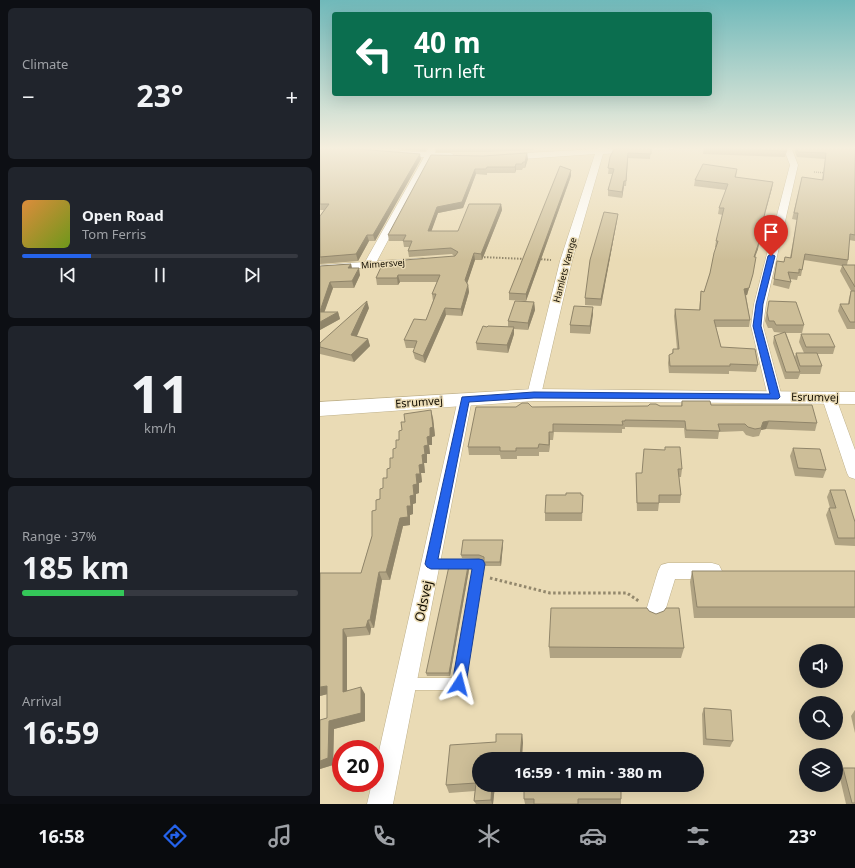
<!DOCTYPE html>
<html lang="en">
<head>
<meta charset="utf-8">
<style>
  :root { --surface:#171b24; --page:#20242c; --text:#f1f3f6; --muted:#9ea1a6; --line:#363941; --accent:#2563eb }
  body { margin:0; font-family:"Noto Sans",sans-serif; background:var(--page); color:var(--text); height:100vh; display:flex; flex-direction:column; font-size:15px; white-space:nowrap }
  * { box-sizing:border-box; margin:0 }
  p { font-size:13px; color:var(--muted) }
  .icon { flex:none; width:22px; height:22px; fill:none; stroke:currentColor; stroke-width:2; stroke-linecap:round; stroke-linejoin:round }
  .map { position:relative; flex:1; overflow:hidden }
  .side { display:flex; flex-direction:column; gap:8px; padding:8px; background:#0d0f14; width:320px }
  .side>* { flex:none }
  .top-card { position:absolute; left:12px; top:12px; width:380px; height:84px; border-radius:4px; box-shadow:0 4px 16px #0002; background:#0b6e4f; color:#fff; overflow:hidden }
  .tools { position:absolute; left:479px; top:644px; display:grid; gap:8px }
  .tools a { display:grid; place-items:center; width:44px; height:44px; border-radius:50%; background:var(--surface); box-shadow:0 4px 16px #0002; font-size:20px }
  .speed { position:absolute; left:12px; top:740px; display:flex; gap:8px; font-size:20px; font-weight:700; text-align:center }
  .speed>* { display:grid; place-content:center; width:52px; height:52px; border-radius:50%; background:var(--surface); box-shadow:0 4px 16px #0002; line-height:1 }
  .speed .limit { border:6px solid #d22; background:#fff; color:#111 }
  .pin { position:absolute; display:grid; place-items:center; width:34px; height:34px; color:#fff; margin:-41px -17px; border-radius:50% 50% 50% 0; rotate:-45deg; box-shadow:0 0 4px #0007 }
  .pin .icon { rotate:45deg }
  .me { position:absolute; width:44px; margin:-22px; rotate:9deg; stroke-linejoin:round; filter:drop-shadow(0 0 3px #0008) }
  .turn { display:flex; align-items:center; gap:14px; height:84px; padding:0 16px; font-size:18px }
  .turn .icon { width:52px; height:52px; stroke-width:2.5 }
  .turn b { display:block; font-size:28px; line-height:34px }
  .big { font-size:30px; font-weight:700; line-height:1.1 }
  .side .card { flex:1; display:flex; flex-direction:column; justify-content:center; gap:6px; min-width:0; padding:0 14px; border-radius:6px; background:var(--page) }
  .side .dial { align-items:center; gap:0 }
  .dial b { font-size:52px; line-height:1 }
  .song { display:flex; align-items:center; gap:12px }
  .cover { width:48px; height:48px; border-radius:6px; background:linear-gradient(135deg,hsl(30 70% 55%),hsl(80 70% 35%)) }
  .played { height:4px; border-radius:2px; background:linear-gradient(90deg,var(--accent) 25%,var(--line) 25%) }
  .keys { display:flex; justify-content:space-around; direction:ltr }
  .heat { display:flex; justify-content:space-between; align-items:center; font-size:22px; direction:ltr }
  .charge { height:6px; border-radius:3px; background:linear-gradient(90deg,#34c759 37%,var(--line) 0) }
  .trip { position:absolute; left:152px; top:752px; width:232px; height:40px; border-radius:20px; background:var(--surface); box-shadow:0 4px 16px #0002; font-weight:700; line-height:40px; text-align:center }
  .dock { display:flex; height:64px; justify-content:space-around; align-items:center; background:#090b0e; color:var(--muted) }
  .dock .icon { width:28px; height:28px }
  .dock .selected { color:var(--accent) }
  .dock b { font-size:18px; color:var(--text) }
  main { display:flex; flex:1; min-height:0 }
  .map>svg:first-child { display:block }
</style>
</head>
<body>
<main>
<section class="side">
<div class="card"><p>Climate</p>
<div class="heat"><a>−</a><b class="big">23°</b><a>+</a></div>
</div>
<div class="card">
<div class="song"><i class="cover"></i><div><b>Open Road</b><p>Tom Ferris</p></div></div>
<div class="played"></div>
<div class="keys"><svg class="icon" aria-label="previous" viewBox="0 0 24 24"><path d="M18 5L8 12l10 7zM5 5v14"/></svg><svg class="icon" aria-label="pause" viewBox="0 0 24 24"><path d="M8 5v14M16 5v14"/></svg><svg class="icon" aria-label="next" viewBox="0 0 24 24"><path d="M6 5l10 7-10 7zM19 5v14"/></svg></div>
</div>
<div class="card dial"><b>11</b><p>km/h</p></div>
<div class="card"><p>Range · 37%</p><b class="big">185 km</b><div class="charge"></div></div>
<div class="card"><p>Arrival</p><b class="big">16:59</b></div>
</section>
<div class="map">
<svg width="535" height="804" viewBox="0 0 535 804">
  <rect width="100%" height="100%" fill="#eadbb5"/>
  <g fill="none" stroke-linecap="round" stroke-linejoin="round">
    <defs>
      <path id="service" d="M111,560h48l4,1 1,3 -19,120 -2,4 -4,2h-53l-4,-2 -2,-4 2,-4 4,-2h48l19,-110h-42l-4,-1 -1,-3 1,-3z"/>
      <g id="minor">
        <path d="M109,147h8l-2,6h16l4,3 -4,3 -19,-1 -55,103 46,-3 4,1 2,2 -2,2 -107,8v-6l45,-3 59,-105h-23l-4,-3 4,-3 25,1z"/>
        <path d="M279,147h8l-1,2 71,-2 -4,2 -70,5 -31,107 -31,134 -2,3 -5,2 -5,-2 -2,-3 33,-134 35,-107 -88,6 -4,-3 4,-3 90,-5z"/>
        <path d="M465,147h6l7,18 -32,139 -3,22 19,71 -2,3 -5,2 -5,-2 -2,-3 -17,-71 3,-22 36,-139 -6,-16z"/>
        <path d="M509,393l5,2 2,3 19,52v29l-6,-2 -2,-4 -25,-75 2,-3z"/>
        <path d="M145,394l5,1 2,4 -79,405h-26l5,-21h3v-14l83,-370 2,-4z"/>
        <path d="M348,563h44l7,2 3,6 -3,6 -7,2h-37l-13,42 -7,3 -7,-3 -3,-7 13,-43 3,-6z"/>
      </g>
      <path id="tertiary" d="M214,389l321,3v12l-321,-3 -214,15v-14z"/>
    </defs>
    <use href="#service" stroke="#beb08a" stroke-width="1"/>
    <use href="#minor" stroke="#beb08a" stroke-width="1"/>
    <use href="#tertiary" stroke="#beb08a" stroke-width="1"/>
    <path stroke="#92876c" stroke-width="1.5" stroke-dasharray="1 1" stroke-linecap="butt" d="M494,172l13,1"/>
    <g stroke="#92876c" stroke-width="2" stroke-dasharray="1.5 1.5" stroke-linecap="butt">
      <path d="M161,257l45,2"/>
      <path d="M218,259l13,1"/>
    </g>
    <path stroke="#92876c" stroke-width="3" stroke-dasharray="2.5 2.5" stroke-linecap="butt" d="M170,578l60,15h77l13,9"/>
    <use href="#service" fill="#fff" fill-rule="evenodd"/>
    <use href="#minor" fill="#fff" fill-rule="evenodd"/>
    <use href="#tertiary" fill="#fff" fill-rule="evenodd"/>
  </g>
  <g fill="#b0a383">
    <path d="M0,147l101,12 -46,82h-6l-11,20 -38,3v-48l4,-6h-4z"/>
    <path d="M45,147h63l-3,4z"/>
    <path d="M115,147h100l-1,3 -50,2h-48z"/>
    <path d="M331,147l-1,12 -22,-1 -2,28h-2l-2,12 -14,-2v-6l4,-16h-4l2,-17z"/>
    <path d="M384,147l83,4 -2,6 -82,-3z"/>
    <path d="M476,147h59v94l-6,-1 -1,20 -1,5h8v64h-8l-9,-18 2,-7h8l1,-6 2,-7 -11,-20 2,-5 -38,-6 -3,16h-3l-1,4 -7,-1 1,3 -2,7 -16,-4 4,-24 7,1 6,-4 7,-38 -5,-1 10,-42 20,3 3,-21 -28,-2 -2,-5z"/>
    <path d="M111,155l97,4 -3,9h-2l-1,2h-6l-1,3h-28v2l-11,-1 -13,34 -25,5 -7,18h27l43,-27 1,6 -20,50h-7l-8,23 1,2 1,7 -7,24 -16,-1 -21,48 -10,-4 -2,-7 2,-4h-9l-2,-8 22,-20 7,-19 -1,-7 5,-12h-37l-2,3h-21l-1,-7 25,-12 53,-10 -2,-2 -43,3 -1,-6 1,-4h-5l-1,-6h-14l-1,-6z"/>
    <path d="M417,169l-1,8 36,11 -8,30 -6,31 -3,8 -4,24 -4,14h-1l4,25 -1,7h-33l5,20 37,18 -2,7 -27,-1v3l-60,-1 -1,-10 1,-8 3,-1 1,-5h4l-3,-33 1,-7 24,1 2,-19 3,1 6,-19 6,-25 -1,-1 1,-6 7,-26 -5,-1 1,-6 7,-18 -32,-4 1,-6z"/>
    <path d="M251,176l-45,125 -17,-1v-7z"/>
    <path d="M297,220l-16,86 -16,-1v-7z"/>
    <path d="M31,264l1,4 8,7 -6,13h-21l-9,24h14l2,7 -20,11v-64z"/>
    <path d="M449,301l35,24 -2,8h-16l9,24 1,-4h8l-5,-11 2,-8 34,13 -2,7h-16l5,12 -2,8h-20l-2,5h-13l-12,-36 1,-7 10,-3 -10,-1 -2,-4h-4l-3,-7z"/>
    <path d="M214,302l1,8 -7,20 -14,-1v5l-6,19 -31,-3 -1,-7 11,-16h21v-6z"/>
    <path d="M49,308l-13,28 12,3 2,7 -16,16 -34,-8v-11z"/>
    <path d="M273,314l-3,20 -20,-1v-8z"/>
    <path d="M362,401l29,4 106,18 -2,8 -49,-2 -5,1 -2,6 -6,1 -7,-2 -3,-4 -24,1 -1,7 -33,-1 -1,-10 -59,-1v2h-3v4l-68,-1 -1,8h-3l-1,12h-10v4h-22v3h-16l-1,-4h-31l-1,-8 64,-40 149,-1z"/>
    <path d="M113,418l2,18 -3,1v8h-3l1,9h-3v9h-3l1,10h-4l1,9 -3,1v10l-3,1v9l-3,1v10l-3,1v10l-7,1 -13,54h-8l-8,48h-3l-1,7 -23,2v53l18,4v27l-31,8 -1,36 -13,4v-49l7,-2v-24l-7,2 41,-123 11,-37 4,-26 23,-70 3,-10z"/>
    <path d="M345,447l17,22 -1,8h-2l2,18 -1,8h-21l-1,8h-21l-1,-30v-8h6l23,-23z"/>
    <path d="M473,448l33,22 -3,8 -28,-2 -5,-20z"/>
    <path d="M510,490l25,32v24l-20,-1 -9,-30 3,-7h1l-3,-11z"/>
    <path d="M261,495h2l-1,26h-37v-8z"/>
    <path d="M183,540v4l-2,22h-16l-1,-6 -5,-1 -17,-1 -1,-3z"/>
    <path d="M149,570l-19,106h-23l-1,-3z"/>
    <path d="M372,571h163v47h-161l-4,-36z"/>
    <path d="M329,611l35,37 -3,10h-131l-1,-11z"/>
    <path d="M384,708l29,33 -3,6 -27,-2 -1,-31z"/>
    <path d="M535,710v23l-4,-17z"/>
    <path d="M202,734l1,9 -44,16v26h16l-2,19h-17l-2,-3 1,-10 -26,2 -3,-8 50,-43z"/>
    <path d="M523,768h12v36h-9l-7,-30z"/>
    <path d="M204,785l97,14v5h-96l-1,-5z"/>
  </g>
  <g fill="#90856a">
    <path d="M104,147h4l-3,4z"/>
    <path d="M207,153l1,6 -3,9v-6z"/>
    <path d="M100,154l1,5 -46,82 -2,-6z"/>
    <path d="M196,164v6l-1,3v-6z"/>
    <path d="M155,169l1,5 -13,34 -25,5 -9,25 -1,-7 9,-24z"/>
    <path d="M251,170v6l-45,125v-7z"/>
    <path d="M304,181v5l-2,12v-6z"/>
    <path d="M453,182l-1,6 -9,31 2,-7z"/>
    <path d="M181,204l1,6 -20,50 -1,-6z"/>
    <path d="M298,214l-1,6 -16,86v-7z"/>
    <path d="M47,235l2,6 -11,20 -2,-7z"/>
    <path d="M439,242l-1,7 -6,15 2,-7z"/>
    <path d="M154,253l1,7 -9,27 -1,-7z"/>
    <path d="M31,264l1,6 -4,-2z"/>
    <path d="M39,268l1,7 -6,13 -2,-7z"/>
    <path d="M433,274l-6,21 -4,1 1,-7z"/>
    <path d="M78,275l2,7 -2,3 -1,-7z"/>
    <path d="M10,282l3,6 -11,31 -2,-6v-2z"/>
    <path d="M148,285l1,7 -7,24 -1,-7z"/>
    <path d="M47,301l2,7 -15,35 -3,-8z"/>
    <path d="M214,302l1,8 -7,20v-7z"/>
    <path d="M273,307v7l-3,20v-8z"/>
    <path d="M125,308l1,7 -21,48 -2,-7z"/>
    <path d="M18,312l2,7 -20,11v-8z"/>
    <path d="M194,327v7l-6,19 -1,-8z"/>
    <path d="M48,339l2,7 -16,16 -3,-7z"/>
    <path d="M111,410l2,8 2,18 -3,1v8h-3l1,9h-3v9h-3l1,10h-4l1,9 -3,1v10l-3,1v9l-3,1v10l-3,1v10l-7,1 -13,54 -4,-8 14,-54 7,-12 23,-78z"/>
    <path d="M449,421l-3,8 -5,1 -2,6 4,-14z"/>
    <path d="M229,432l1,8 -1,12z"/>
    <path d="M183,540v4l-2,22 -1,-4z"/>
    <path d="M148,566l1,4 -19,106 -1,-3z"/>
    <path d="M59,572l3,8 -8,48 -4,-8z"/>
    <path d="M48,620l3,8 -1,7 -4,-8z"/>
    <path d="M23,629l4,8v62l-4,-7z"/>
    <path d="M7,686l5,7 -12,3v-9z"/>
    <path d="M41,687l4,7v27l-31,8 -1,36 -13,4v-8l9,-40z"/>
    <path d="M202,734l1,9 -1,16 -2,-2z"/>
    <path d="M172,785h3l-2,19h-1l-1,-4z"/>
  </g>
  <g fill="#cdbe98" stroke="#90856a">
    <path d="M0,147h13l87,7 -47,81h-6l-11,19 -36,3v-41l9,-12h-9z"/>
    <path d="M325,147h6v7l-23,-1 -2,28h-2l-2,11 -14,-2 6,-21 -6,-1 2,-11 4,-8z"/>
    <path d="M384,147h81l2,4 -83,-3z"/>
    <path d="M476,147h59v88l-5,-1 -2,26 -43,-6 -3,16 -3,-1v4l-11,-1 3,10 -17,-3 3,-18 7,1 1,-5 6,1 7,-45h-4l8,-36 21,3 3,-27 -28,-1z"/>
    <path d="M207,153l-2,9h-2l-1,2h-6l-1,3h-28l-1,2h-11l-13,33 -25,5 -9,24h30l11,-27h32l-20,50 -7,-1 -9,27 3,5 -7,24 -16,-1 -22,48 -10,-4 4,-11 -13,-1 10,-21 12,1 10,-26h-4l8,-19h-42l-1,3h-21l6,-13 19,1 3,-6 51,-4 3,-4 -7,-4 -43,3 4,-10h-9l3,-6h-18l43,-80 52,1z"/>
    <path d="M383,164l34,5 -2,8 38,5 -8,30 -6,30 -5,15h2l-3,17 -4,14 -5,1 6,31h-36l7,27 34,2 3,16 -28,-1v2h-60l-1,-11 4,-2v-4h6l-4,-40 25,1 1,-19 3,1 6,-19 4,-20 4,-12h-2l8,-33h-5l9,-24 -33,-4z"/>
    <path d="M240,166l11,4 -45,124 -17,-1z"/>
    <path d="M284,212l14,2 -17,85 -16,-1 5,-38z"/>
    <path d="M31,264l-3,4h11l-7,13 -22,1 -10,29v-45z"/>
    <path d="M522,265h13v22z"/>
    <path d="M531,291h4v31h-5l-10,-18h9z"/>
    <path d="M47,301l-16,34 17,4 -17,16 -31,-8v-4z"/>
    <path d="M195,301l19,1 -6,21 -20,-2z"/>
    <path d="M449,301l27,1 8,23h-28l-2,-4h-5l-2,-8z"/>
    <path d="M254,306l19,1 -3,19 -20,-1z"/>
    <path d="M0,312h18l-18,10z"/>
    <path d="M163,326l4,1 1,-1 26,1 -7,18 -31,-2z"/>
    <path d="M465,332l15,40h-14l-12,-36z"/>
    <path d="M481,334h28l6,13h-29z"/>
    <path d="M476,353h21l5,13h-22z"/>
    <path d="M362,401h28l1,4h101l5,18 -48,-2 -6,1 -2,6 -6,1 -7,-2 -3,-3h-27l2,7 -34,-1 -1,-9 -60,-1v1h-3l1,4 -70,-1v8h-4v13l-10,-1 -1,4h-22v3h-16v-4h-32l8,-40h40l6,-4h6l4,4 116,-1 2,-2h6l4,2h22z"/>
    <path d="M111,410l2,17 -3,1v8l-3,1 1,8 -4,1 1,8 -3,1 1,9 -4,1 1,9h-4l1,10 -4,1 1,10 -4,1 1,10h-4l1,11 -8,1 -14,54h-7l-9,48h-2l-2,7 -23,2v63l18,-5v26l-32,8 -1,37 -8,3v-41l7,-2v-32l-7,1v-114h41l11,-37v-25l4,-1v-10l4,-1v-10l3,-1v-10h4v-9l3,-1v-10h3v-9l3,-1v-8h3v-9l3,-1 -1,-8h4l-1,-8z"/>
    <path d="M345,447h15l2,22h-4l3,26h-22v8h-22l-1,-30h6l2,-24 21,1z"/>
    <path d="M473,448l27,1 6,21 -28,-2z"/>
    <path d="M510,490h15l10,32v16h-17l-9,-30h7z"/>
    <path d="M246,493h15v2h2l-1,18h-37l1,-18h20z"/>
    <path d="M143,540h40l-3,22h-16v-5l-5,-2h-18z"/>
    <path d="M129,566h19l-19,107h-23z"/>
    <path d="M372,571h163v36h-158z"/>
    <path d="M231,608h96l2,3 7,3 8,-3 2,-3h13l5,40 -135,-1z"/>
    <path d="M384,708l27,2 2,31 -27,-2z"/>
    <path d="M176,734h26l-2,23 99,-3v5h-140v26h13l-1,15 -17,1 2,-18 -30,2 4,-40 46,-3z"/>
    <path d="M523,768h12v35h-3z"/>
    <path d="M204,785h97v14h-43v5h-44v-5h-10z"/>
  </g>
  <linearGradient id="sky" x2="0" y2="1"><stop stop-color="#70b9ba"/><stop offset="0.57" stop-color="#f6efde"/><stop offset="1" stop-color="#f6efde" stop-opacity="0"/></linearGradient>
  <rect width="535" height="260" fill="url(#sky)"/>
  <path fill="#2563eb" stroke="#184099" d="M451,254l4,2 -12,48 -2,22 19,71 -2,2 -244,-1 -65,4 -31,157h41l4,1 2,4 -19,120 -2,5 -5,2 -5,-2 -2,-5 20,-115h-41l-4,-2 -2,-3 37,-167 72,-5 236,2 -17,-68 3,-22 12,-48z"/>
  <g text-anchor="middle" stroke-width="3" stroke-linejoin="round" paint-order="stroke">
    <g font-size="9" fill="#110c01" stroke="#eadbb5">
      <text transform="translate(63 264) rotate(-4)" y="3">Mimersvej</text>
      <text transform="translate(245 270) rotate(-75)" y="3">Hamlets Vænge</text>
    </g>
    <g font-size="11" fill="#110c01" stroke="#eadbb5">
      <text transform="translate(495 397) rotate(1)" y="4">Esrumvej</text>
      <text transform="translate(99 402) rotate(-4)" y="4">Esrumvej</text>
    </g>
    <g font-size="13" fill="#110c01" stroke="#eadbb5">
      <text transform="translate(103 601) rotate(-78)" y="5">Odsvej</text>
    </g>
  </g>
</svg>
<div class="tools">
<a><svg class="icon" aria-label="sound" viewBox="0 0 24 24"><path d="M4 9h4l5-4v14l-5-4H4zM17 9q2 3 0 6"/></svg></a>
<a><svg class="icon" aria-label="search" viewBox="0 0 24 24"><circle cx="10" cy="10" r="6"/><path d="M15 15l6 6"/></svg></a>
<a><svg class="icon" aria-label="layers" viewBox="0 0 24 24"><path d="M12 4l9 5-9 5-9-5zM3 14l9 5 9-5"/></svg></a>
</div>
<div class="speed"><div class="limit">20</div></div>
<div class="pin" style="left:451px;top:256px;background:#d93025"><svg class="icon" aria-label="arrive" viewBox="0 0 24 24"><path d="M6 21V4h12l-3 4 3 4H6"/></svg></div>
<svg class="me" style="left:139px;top:684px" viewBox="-20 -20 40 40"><path d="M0-17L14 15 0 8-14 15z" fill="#2563eb" stroke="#fff" stroke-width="4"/></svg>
<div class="trip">16:59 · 1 min · 380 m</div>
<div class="top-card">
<div class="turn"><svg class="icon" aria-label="left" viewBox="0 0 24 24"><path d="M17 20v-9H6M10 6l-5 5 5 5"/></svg><div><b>40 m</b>Turn left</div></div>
</div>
</div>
</main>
<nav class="dock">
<b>16:58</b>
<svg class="icon selected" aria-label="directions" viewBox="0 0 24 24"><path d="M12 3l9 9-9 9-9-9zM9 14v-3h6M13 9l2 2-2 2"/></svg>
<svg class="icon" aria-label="music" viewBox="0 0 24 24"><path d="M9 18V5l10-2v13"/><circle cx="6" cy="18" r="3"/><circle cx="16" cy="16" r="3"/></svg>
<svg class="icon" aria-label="phone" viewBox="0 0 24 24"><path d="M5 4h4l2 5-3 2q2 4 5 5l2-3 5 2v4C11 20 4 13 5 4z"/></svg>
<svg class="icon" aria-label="climate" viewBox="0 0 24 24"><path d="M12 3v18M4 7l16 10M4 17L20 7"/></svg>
<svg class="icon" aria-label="car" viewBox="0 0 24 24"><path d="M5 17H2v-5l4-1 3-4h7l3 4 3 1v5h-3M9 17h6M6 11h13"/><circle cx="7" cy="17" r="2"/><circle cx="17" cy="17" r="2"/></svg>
<svg class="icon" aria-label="filters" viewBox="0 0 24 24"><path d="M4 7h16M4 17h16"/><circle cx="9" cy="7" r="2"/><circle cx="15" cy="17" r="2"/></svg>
<b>23°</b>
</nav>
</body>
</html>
